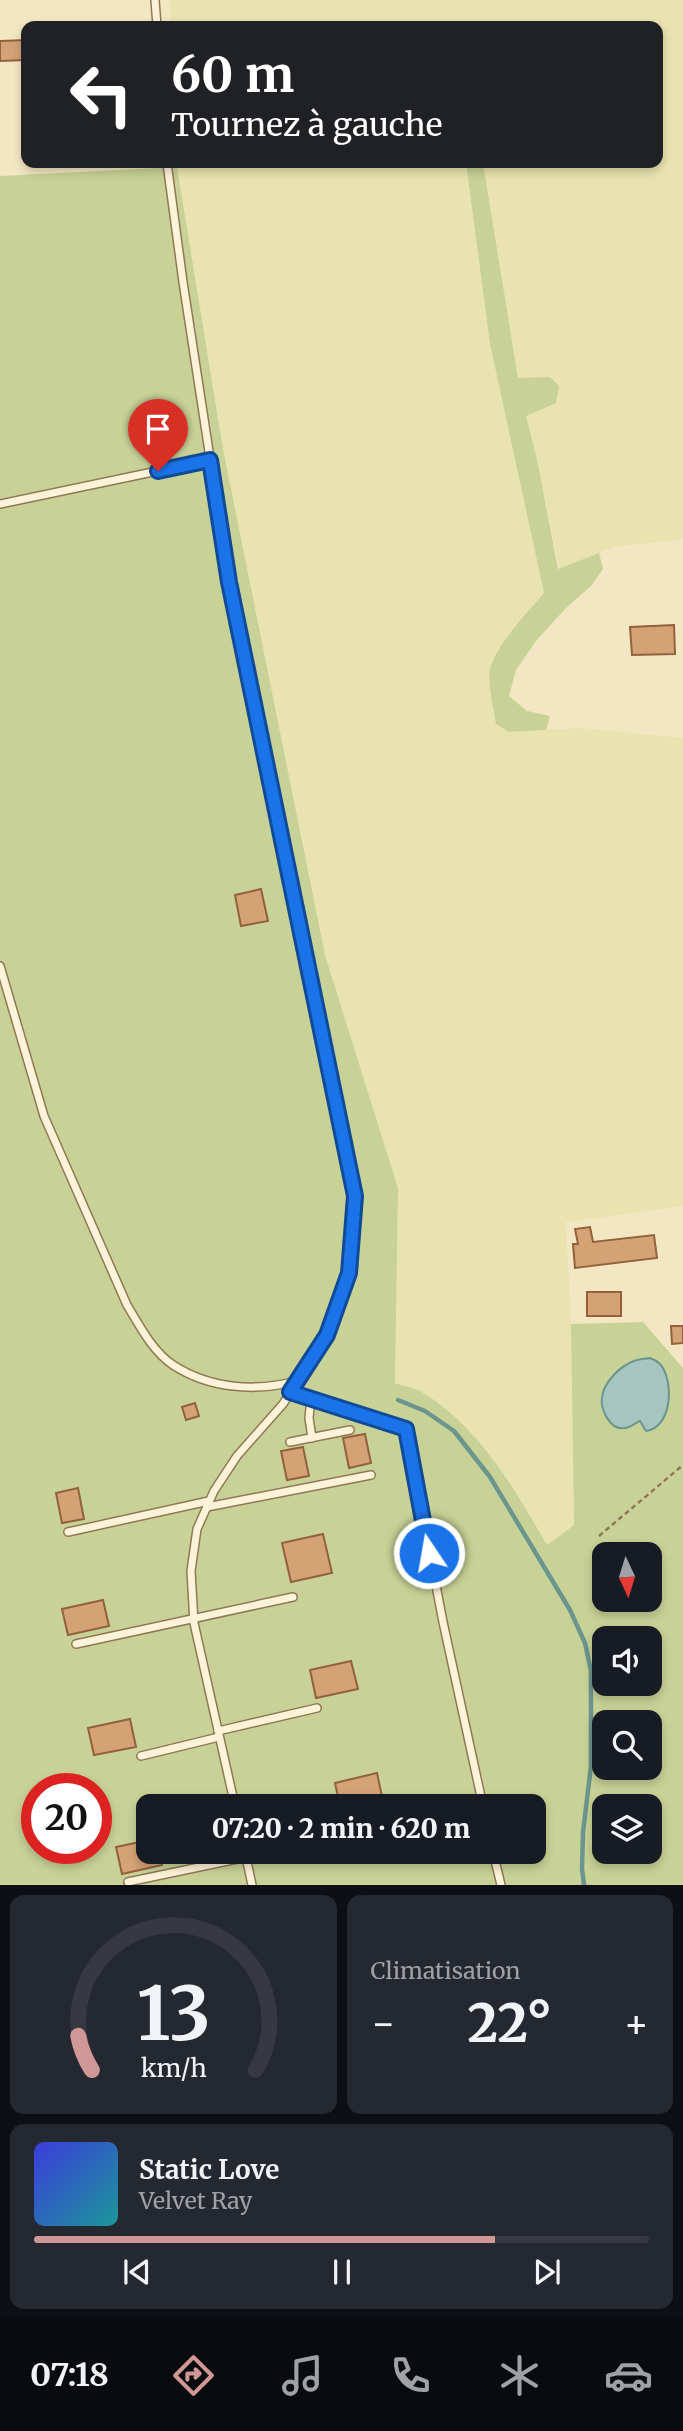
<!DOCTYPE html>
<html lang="fr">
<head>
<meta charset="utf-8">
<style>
  :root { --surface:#171b24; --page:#242831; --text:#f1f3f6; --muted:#9ea1a6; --line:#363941; --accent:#cf9796 }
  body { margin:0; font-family:Merriweather,serif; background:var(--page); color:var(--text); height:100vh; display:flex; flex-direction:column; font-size:26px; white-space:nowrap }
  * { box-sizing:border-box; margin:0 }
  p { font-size:23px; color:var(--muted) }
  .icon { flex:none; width:38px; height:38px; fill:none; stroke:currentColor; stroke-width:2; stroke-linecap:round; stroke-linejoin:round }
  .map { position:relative; height:1885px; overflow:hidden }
  .panel { display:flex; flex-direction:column; gap:10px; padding:10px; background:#0d0f14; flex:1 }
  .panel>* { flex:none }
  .banner { position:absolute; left:21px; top:21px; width:642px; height:147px; border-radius:14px; box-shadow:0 4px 10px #0003; background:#202124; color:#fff; overflow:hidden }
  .needle { width:46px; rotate:176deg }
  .buttons { position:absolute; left:592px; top:1542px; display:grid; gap:14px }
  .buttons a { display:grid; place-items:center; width:70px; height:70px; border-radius:14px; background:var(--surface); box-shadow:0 4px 10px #0003; font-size:35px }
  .speed { position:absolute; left:21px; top:1773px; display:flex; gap:14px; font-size:35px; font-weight:700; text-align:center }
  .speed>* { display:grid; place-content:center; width:91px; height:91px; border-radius:50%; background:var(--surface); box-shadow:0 4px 10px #0003; line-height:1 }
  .speed .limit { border:10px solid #d22; background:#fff; color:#111 }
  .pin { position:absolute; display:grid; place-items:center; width:60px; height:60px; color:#fff; margin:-72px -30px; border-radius:50% 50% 50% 0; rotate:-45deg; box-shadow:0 0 7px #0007 }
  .pin .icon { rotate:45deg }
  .me { position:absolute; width:77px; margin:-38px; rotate:348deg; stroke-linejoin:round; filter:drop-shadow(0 0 5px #0008) }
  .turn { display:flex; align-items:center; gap:24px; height:147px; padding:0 35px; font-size:32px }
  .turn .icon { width:91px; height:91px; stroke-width:2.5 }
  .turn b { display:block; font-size:49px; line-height:60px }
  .big { font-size:52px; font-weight:800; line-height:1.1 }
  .panel .tile { flex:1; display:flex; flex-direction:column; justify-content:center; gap:10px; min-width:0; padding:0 24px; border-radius:14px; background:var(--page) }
  .panel .dial { align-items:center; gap:0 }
  .dial svg { height:182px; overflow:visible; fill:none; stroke:var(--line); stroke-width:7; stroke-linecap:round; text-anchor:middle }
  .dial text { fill:var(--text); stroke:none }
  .song { display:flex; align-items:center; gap:21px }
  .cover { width:84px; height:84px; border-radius:10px; background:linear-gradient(135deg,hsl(240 70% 55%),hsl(180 70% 35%)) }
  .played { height:7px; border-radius:4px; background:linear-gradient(90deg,var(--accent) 75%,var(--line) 75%) }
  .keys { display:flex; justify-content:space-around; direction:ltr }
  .heat { display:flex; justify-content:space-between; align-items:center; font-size:38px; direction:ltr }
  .panel .tiles { flex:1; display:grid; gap:10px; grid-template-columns:1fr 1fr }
  .tile:last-child { grid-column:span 2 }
  .trip { position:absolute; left:136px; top:1794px; width:410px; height:70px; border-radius:14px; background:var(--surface); box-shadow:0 4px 10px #0003; font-weight:800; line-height:70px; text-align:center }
  .tab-bar { display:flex; height:112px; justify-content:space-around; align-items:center; background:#090b0e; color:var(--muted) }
  .tab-bar .icon { width:49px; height:49px }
  .tab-bar .selected { color:var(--accent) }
  .tab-bar b { font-size:32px; color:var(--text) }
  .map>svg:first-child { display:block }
</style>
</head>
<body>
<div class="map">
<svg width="683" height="1885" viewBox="0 0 683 1885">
  <rect width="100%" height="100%" fill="#f3e7c3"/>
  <g fill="#e9e3b0">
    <path d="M170,0h513v539l-69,8 -55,22 -22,-110 -11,-43 30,-13 -6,-26 -32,2 -35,-216h175v-137h-487z"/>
    <path d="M176,163h290l24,181 54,249 -33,37 -21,40 6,53 13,9 72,-4 102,10v468l-117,16 5,102 3,201 -27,20 -20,-36 -58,-78 -51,-41 -23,-7 3,-195 -73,-233 -102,-506z"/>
  </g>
  <g fill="#c8d296" fill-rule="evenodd">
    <path d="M466,163h17l35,215 32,-1 9,9 -3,17 -30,13 11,43 21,110 41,-16 4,16 -12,17 -26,23 -29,32 -20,29 -7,26 18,15 23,5 -4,14 -37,2 -13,-8c-2,-14 -9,-42 -6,-55 8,-27 37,-56 54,-76l-54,-249z"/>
    <path d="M177,167l46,282 102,506 73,233 -3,195c8,3 18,4 25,8 58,34 95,98 127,154l27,-20 -3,-201 72,-2 40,46v517h-683v-1709zM604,1554h45v46h-45zM604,1638h45v46h-45zM604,1722h45v46h-45zM37,1788h59v60h-59zM149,1806h385v46h-385zM604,1806h45v46h-45z"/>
  </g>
  <path fill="#a6c5be" stroke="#6b958d" stroke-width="2" d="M650,1358c3,1 8,4 10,6 14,16 13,63 -14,67l-6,-10c-5,2 -10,7 -15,7 -15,3 -25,-19 -23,-31 2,-15 18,-31 32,-36 4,-2 11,-2 16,-3z"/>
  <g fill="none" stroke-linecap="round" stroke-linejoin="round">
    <path stroke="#6b958d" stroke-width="4.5" d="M398,1400l27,11 29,20 36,46 80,133 15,33 6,28v95l-8,66 -1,37 2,16"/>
  </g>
  <g fill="#d5a275" stroke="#91623b" stroke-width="2">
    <path d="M26,40v20l-26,1v-20z"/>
    <path d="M674,625l1,29 -43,1 -2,-28z"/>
    <path d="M261,889l7,32 -27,5 -6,-31z"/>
    <path d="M590,1227l3,15 61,-7 3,23 -82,10 -2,-24h5l-3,-15z"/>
    <rect x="587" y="1292" width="34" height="24"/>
    <path d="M671,1326h12v17l-11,1z"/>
    <path d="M195,1403l4,13 -13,4 -4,-13z"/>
    <path d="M365,1434l6,29 -22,5 -6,-30z"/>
    <path d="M303,1447l6,29 -22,4 -6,-29z"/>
    <path d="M78,1488l6,31 -22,4 -6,-30z"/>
    <path d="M323,1534l9,39 -41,9 -9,-39z"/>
    <path d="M103,1600l6,26 -41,9 -6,-26z"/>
    <path d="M351,1661l7,28 -42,9 -6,-28z"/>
    <path d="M130,1719l6,28 -42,8 -6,-27z"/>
    <path d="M377,1773l7,33h-44l-5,-23z"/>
    <path d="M149,1840v12h10l3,13 -40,9 -6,-27z"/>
  </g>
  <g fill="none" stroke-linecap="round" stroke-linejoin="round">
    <defs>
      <g id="service">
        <path d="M155,0l2,26"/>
        <path d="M167,163l16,119 46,300 126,614 -6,77 -22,62 -44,69 -46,52 -23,35 -17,38 -6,42 3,52 41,183"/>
        <path d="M0,504l210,-44"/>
        <path d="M0,966l44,150 83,189c12,20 26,47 46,60 37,24 83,27 124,16"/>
        <path d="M290,1392l116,37 37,193 40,184"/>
        <path d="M311,1398l-2,20 3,20"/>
        <path d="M290,1442l60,-12"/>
        <path d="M207,1507l164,-32"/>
        <path d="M68,1532l141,-31"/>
        <path d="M76,1644l217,-47"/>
        <path d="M218,1731l99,-23"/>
        <path d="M141,1756l78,-19"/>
        <path d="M245,1852l7,33"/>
        <path d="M493,1852l8,33"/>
        <path d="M128,1882l143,-30"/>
      </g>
    </defs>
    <use href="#service" stroke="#907857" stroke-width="10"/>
    <path stroke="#907857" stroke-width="2.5" stroke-dasharray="5 3.5" stroke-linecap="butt" d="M599,1536l84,-71"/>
    <use href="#service" stroke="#fcf3d8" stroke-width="7"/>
  </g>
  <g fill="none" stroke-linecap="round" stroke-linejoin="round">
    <defs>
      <path id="route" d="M158,471l52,-11 19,122 126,614 -6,77 -22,62 -37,57 116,37 23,124"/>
    </defs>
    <use href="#route" stroke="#114b97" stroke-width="18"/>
    <use href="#route" stroke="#1a73e8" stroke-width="12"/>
  </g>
</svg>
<div class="buttons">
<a><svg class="needle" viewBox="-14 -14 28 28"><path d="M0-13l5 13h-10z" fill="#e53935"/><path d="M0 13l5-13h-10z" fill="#9ea1a6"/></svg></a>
<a><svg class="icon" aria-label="sound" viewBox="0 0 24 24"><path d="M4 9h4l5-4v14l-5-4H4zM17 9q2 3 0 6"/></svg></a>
<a><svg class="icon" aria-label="search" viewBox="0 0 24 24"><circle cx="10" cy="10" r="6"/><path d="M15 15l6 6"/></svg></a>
<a><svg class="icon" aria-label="layers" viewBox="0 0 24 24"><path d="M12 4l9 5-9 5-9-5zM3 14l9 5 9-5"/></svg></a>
</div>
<div class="speed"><div class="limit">20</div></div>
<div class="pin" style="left:158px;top:471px;background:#d93025"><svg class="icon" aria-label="arrive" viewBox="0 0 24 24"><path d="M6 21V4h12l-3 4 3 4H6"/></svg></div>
<svg class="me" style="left:429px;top:1553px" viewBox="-20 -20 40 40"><circle r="17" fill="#1a73e8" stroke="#fff" stroke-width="3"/><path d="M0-11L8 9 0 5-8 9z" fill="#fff"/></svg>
<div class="trip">07:20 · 2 min · 620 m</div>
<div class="banner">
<div class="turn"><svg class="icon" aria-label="left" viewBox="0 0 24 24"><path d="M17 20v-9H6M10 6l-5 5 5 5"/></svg><div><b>60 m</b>Tournez à gauche</div></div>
</div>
</div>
<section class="panel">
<div class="tiles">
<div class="tile dial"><svg viewBox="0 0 100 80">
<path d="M14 69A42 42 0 1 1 86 69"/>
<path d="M14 69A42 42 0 0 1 8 54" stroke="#cf9796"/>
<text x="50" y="56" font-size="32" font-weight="700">13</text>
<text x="50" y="72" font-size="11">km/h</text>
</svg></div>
<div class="tile"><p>Climatisation</p>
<div class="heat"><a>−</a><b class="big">22°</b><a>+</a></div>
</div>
<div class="tile">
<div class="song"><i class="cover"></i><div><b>Static Love</b><p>Velvet Ray</p></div></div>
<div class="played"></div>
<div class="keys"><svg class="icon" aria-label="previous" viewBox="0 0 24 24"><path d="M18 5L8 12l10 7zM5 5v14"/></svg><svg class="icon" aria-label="pause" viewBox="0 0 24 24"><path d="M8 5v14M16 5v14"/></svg><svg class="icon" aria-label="next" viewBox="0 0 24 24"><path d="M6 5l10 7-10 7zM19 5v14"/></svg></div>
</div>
</div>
</section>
<nav class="tab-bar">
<b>07:18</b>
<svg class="icon selected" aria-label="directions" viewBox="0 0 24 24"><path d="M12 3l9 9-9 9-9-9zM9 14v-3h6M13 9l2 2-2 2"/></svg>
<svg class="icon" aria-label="music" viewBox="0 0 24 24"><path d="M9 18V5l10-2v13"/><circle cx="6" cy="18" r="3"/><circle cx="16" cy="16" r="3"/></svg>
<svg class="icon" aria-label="phone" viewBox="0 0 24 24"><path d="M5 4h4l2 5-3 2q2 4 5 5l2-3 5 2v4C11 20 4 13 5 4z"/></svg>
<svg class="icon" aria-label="climate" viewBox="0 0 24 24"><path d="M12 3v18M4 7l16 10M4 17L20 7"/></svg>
<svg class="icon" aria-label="car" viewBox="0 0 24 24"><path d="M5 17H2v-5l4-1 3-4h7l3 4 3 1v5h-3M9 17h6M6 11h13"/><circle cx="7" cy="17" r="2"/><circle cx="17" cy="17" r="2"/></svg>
</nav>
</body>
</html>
